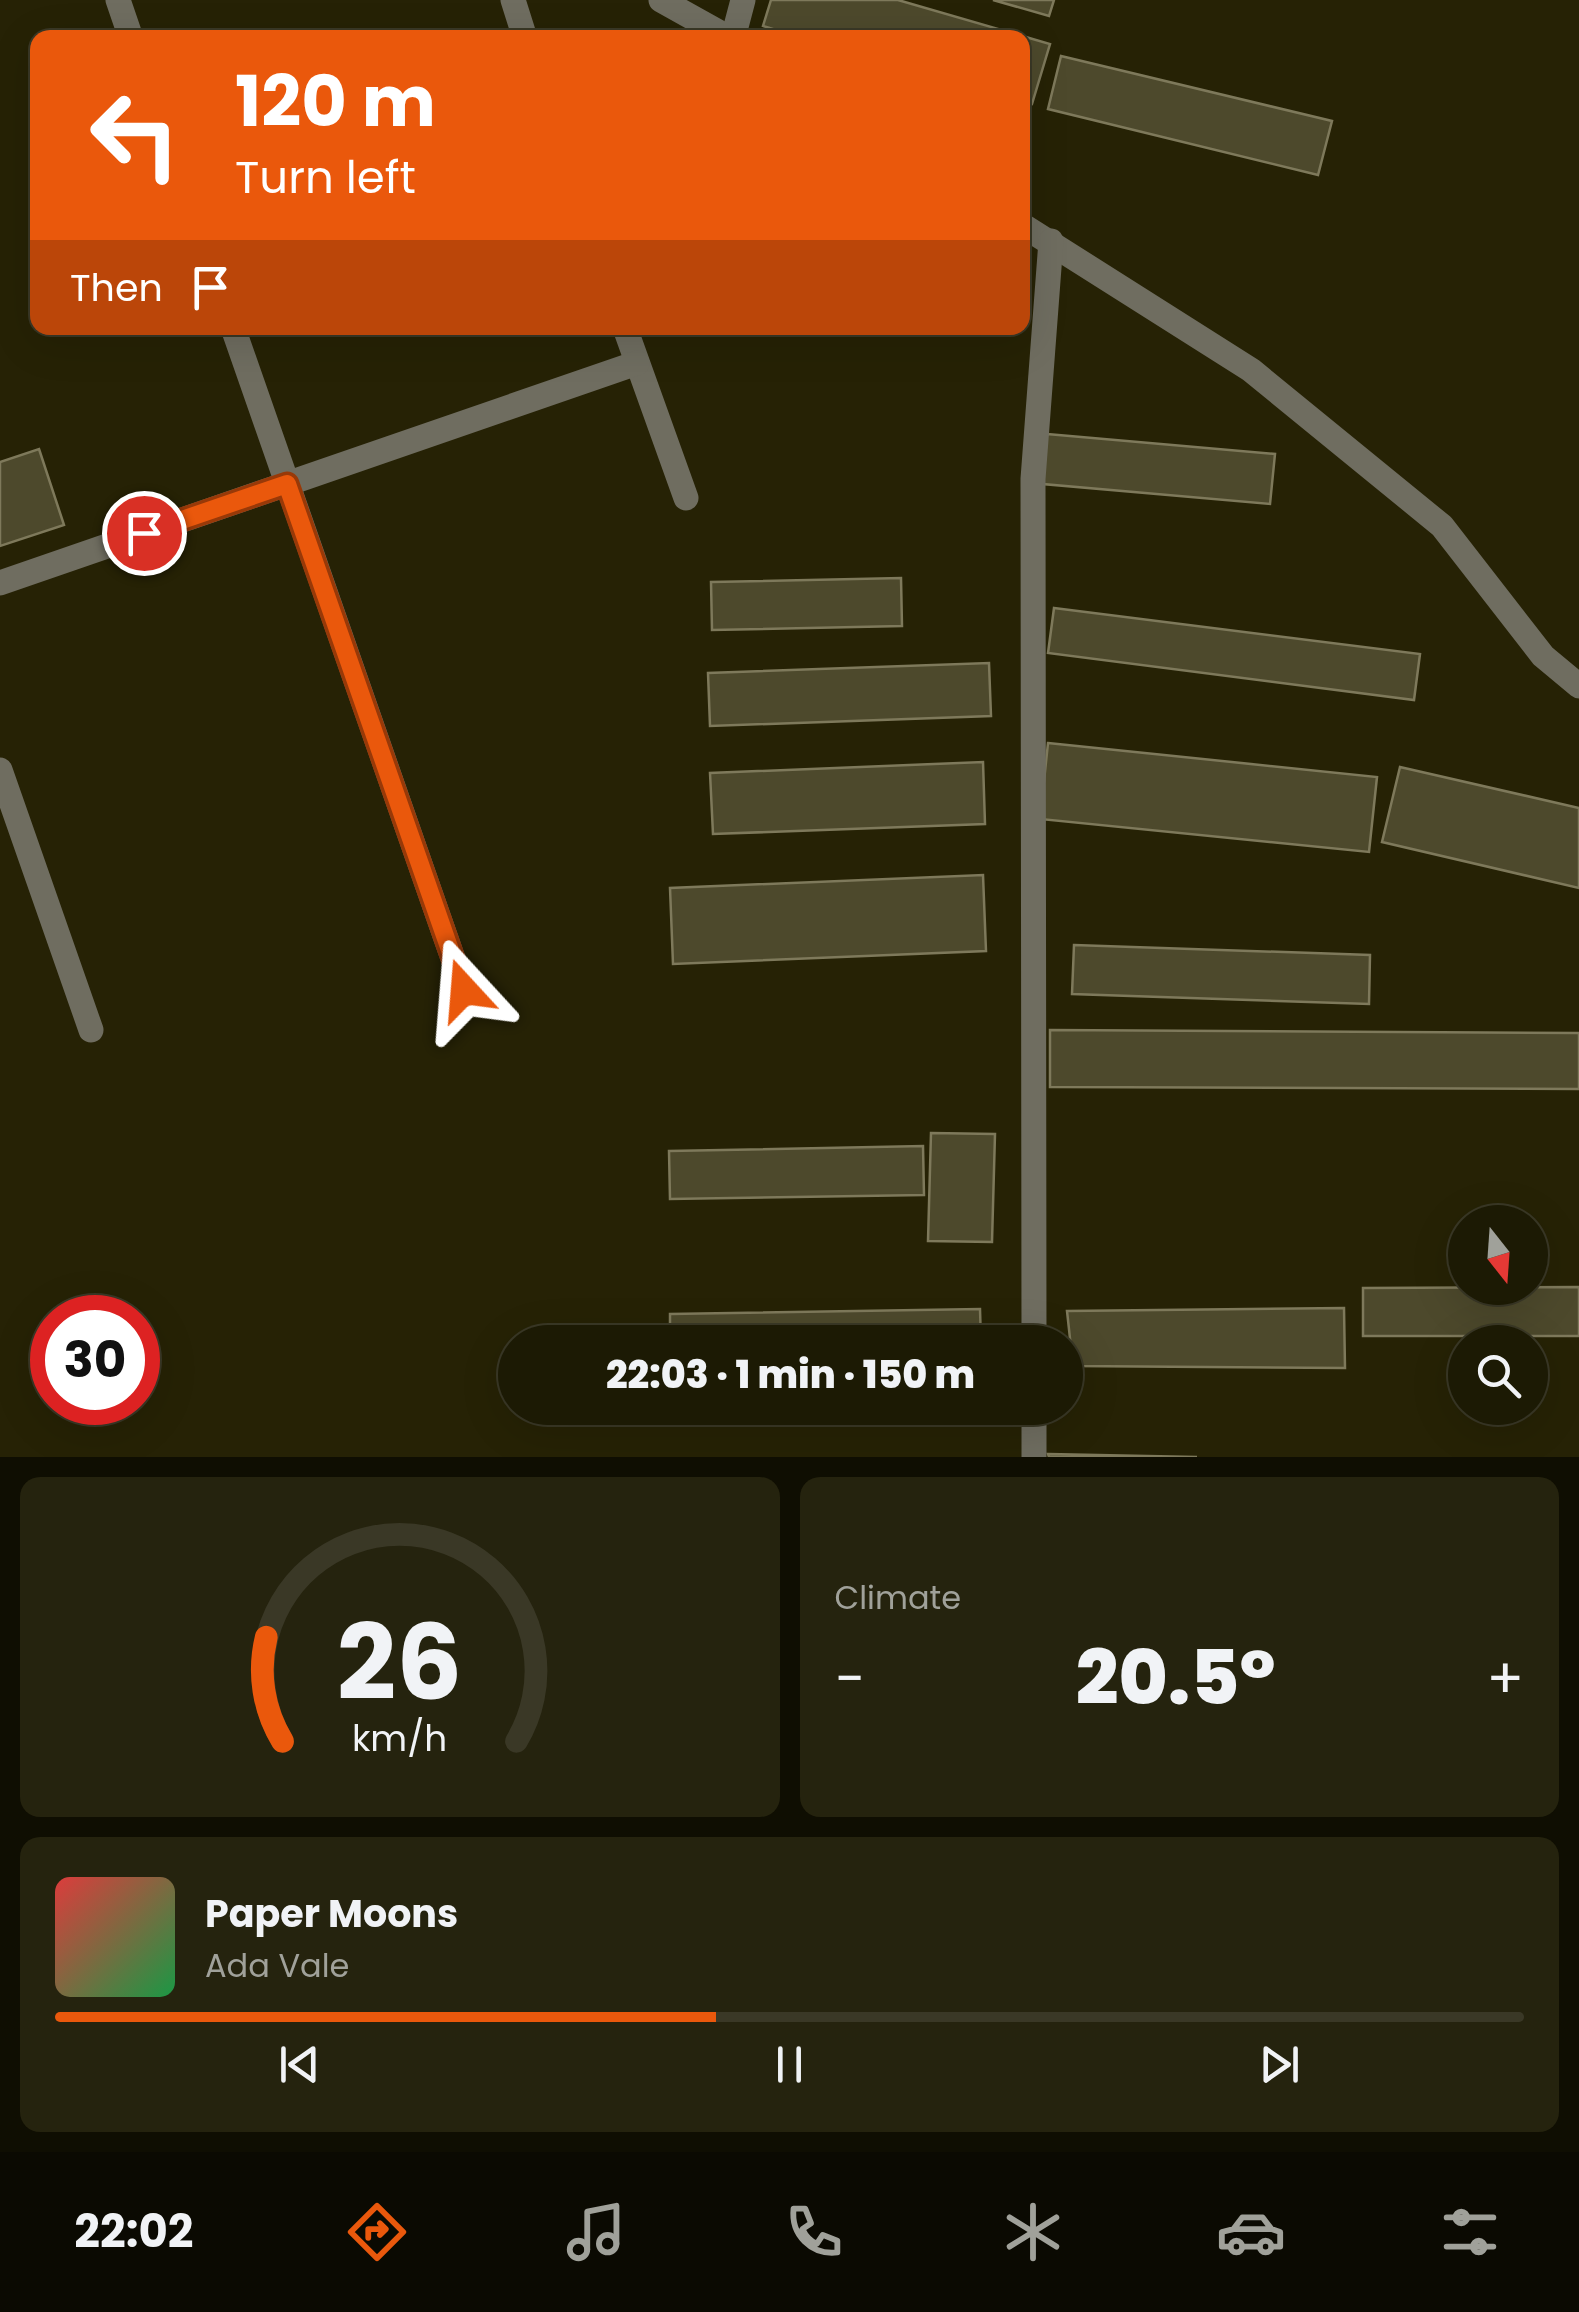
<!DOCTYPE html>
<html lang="en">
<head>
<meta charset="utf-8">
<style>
  :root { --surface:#1c1a04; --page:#25230e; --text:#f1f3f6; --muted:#a0a19a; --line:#3a3826; --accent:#ea580c }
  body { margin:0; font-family:Poppins,sans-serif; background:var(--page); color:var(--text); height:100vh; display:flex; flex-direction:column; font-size:38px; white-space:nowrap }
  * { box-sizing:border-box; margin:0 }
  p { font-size:32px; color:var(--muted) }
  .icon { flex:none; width:55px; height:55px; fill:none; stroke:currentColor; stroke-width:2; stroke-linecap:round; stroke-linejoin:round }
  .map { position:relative; height:1457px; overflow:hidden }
  .details { display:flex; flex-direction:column; gap:20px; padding:20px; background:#0f0e02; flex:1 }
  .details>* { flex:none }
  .top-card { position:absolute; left:30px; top:30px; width:1000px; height:305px; border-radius:20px; box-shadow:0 10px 40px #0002,0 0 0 2px var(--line); background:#ea580c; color:#fff; overflow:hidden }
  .needle { width:65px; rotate:163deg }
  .tools { position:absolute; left:1448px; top:1205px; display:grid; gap:20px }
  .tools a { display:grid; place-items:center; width:100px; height:100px; border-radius:50%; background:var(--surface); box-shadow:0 10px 40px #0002,0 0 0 2px var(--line); font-size:50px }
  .speed { position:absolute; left:30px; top:1295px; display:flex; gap:20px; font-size:50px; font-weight:700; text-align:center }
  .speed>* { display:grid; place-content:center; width:130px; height:130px; border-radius:50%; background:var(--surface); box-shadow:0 10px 40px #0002,0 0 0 2px var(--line); line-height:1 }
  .speed .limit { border:15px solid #d22; background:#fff; color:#111 }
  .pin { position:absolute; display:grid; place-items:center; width:85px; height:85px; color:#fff; margin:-42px; border:5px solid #fff; border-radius:50%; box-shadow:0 2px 10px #0007 }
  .me { position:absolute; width:110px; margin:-55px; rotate:341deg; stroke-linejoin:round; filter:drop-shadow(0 0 8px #0008) }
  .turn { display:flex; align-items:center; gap:35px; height:210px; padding:0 40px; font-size:45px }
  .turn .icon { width:130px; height:130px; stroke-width:2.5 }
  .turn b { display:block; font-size:70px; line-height:85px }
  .then { display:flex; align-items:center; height:95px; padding:0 40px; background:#0003; gap:20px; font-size:38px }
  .big { font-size:75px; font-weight:800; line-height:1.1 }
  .details .card { flex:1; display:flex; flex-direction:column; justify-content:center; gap:15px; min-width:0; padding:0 35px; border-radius:20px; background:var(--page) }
  .details .dial { align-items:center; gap:0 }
  .dial svg { height:260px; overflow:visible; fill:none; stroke:var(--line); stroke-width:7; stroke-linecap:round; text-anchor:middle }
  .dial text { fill:var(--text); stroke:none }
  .song { display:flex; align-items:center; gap:30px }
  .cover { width:120px; height:120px; border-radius:15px; background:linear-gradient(135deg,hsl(0 70% 55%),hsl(140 70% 35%)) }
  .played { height:10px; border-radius:5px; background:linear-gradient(90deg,var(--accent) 45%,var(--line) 45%) }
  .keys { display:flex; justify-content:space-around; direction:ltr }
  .heat { display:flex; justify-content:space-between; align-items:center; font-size:55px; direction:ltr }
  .details .tiles { flex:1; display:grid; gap:20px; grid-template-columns:1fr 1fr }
  .card:last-child { grid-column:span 2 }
  .trip { position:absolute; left:498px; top:1325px; width:585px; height:100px; border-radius:50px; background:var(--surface); box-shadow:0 10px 40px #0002,0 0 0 2px var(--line); font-weight:800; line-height:100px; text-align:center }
  .menu { display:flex; height:160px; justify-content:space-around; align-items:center; background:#0b0a02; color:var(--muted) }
  .menu .icon { width:70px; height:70px }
  .menu .on { color:var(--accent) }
  .menu b { font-size:45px; color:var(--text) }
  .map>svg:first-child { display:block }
</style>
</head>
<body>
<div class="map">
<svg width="1579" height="1457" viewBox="0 0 1579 1457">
  <rect width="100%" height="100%" fill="#262205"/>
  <g fill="#4d492c" stroke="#7e795b" stroke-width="2.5">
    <path d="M771,0h127l152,44 -18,60 -10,-3v-63h-220l-39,-12z"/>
    <path d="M993,0h61l-5,16z"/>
    <path d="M1061,56l271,65 -14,54 -270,-66z"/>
    <path d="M1047,434l228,20 -5,50 -227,-20z"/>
    <path d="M39,449l25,76 -64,21v-84z"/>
    <path d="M901,578l1,48 -190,4 -1,-48z"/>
    <path d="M1054,608l366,46 -6,46 -366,-47z"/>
    <path d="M989,663l2,53 -281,10 -2,-53z"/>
    <path d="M1048,743l329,34 -8,75 -329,-33z"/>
    <path d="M983,762l2,62 -272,10 -3,-61z"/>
    <path d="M1400,767l179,41v80l-197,-46z"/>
    <path d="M983,875l3,76 -313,13 -3,-76z"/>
    <path d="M1074,945l296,10 -1,49 -297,-10z"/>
    <path d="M1050,1030l529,3v56l-529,-2z"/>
    <path d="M931,1133l64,1 -3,108 -64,-1z"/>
    <path d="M923,1146l1,49 -254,4 -1,-48z"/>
    <path d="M1579,1287v49h-216v-48z"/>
    <path d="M1344,1308l1,60 -272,-2 -6,-55z"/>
    <path d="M980,1309l1,33h-311v-28z"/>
    <path d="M1048,1454l149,3h-148z"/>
  </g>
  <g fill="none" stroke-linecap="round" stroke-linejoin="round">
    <g stroke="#6f6d60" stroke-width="25">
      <path d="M118,0l13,38"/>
      <path d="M513,0l12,38"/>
      <path d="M661,0l68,38"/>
      <path d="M733,38l10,-38"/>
      <path d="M1022,225l229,145 191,156 101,130 36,30"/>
      <path d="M233,328l231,662"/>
      <path d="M625,328l61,170"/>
      <path d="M0,583l637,-220"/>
      <path d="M0,770l91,260"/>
      <path d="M1034,1342l-1,-863 18,-238"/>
      <path d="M1034,1408v49"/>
    </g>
  </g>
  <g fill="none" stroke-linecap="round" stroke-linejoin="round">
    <defs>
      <path id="route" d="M144,533l143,-49 177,506"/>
    </defs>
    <use href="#route" stroke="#983908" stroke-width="25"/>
    <use href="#route" stroke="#ea580c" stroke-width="18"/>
  </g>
</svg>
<div class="tools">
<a><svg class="needle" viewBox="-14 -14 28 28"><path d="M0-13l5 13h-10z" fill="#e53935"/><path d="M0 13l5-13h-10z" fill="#a0a19a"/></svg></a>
<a><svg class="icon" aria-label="search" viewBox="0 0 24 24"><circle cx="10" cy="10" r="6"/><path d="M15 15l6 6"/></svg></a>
</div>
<div class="speed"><div class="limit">30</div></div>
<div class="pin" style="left:144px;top:533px;background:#d93025"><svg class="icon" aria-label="arrive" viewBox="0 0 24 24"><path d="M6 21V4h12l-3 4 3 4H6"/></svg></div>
<svg class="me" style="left:464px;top:990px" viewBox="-20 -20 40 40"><path d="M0-17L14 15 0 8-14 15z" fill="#ea580c" stroke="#fff" stroke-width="4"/></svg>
<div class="trip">22:03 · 1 min · 150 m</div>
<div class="top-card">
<div class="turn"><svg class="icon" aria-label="left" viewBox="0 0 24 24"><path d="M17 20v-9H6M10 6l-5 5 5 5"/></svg><div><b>120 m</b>Turn left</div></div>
<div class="then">Then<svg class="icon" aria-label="arrive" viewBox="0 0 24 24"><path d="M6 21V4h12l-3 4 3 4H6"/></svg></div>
</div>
</div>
<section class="details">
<div class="tiles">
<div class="card dial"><svg viewBox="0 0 100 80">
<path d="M14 69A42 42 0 1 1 86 69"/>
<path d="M14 69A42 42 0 0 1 9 37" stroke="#ea580c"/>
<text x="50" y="56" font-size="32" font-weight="700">26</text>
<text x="50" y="72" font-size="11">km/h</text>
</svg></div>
<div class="card"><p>Climate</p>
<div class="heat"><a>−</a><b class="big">20.5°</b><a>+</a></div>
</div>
<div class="card">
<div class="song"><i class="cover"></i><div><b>Paper Moons</b><p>Ada Vale</p></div></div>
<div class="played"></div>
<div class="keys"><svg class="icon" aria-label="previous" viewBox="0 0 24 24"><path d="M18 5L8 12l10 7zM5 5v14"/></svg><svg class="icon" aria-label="pause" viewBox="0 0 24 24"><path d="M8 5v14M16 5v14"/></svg><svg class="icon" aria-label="next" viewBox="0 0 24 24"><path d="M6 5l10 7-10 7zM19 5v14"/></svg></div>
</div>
</div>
</section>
<nav class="menu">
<b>22:02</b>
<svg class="icon on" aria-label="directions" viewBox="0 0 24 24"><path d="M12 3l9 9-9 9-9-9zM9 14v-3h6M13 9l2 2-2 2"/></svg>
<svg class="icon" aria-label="music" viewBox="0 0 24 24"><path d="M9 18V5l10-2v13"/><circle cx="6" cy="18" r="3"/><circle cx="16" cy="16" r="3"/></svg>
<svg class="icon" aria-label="phone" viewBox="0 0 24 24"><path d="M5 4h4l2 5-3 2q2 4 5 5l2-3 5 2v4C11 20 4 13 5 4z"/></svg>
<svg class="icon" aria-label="climate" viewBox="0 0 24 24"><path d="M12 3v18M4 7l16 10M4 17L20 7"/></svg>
<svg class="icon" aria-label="car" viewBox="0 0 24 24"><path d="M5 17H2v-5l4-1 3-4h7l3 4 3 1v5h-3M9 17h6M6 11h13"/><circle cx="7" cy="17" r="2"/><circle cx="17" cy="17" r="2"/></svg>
<svg class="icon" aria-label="filters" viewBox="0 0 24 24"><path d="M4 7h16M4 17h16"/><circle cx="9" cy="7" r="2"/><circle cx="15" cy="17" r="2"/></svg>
</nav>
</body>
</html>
